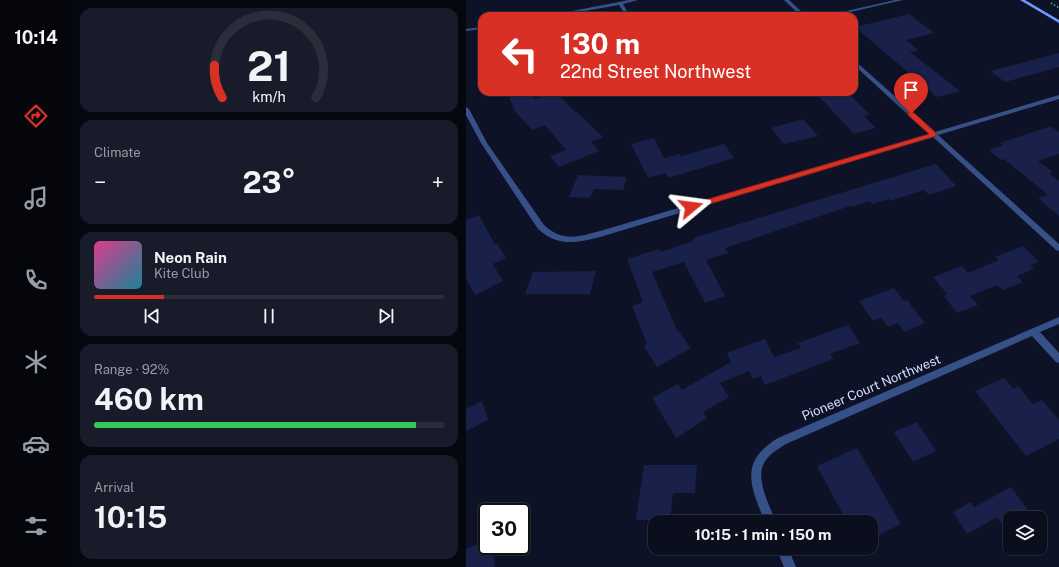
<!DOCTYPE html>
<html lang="en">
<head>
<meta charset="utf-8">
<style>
  :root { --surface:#0a0e1d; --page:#181c2a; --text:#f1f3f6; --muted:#999ca4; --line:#2a2e3b; --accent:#d93025 }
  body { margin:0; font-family:"Public Sans",sans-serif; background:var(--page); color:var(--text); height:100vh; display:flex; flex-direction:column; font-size:15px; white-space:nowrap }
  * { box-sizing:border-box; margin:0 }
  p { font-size:13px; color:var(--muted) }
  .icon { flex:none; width:22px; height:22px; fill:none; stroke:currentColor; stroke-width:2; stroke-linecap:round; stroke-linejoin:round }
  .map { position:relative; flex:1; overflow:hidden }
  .side { display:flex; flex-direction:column; gap:8px; padding:8px; background:#060810; width:394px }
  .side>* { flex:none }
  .hud { position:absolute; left:12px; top:12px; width:380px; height:84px; border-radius:12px; box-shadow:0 1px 3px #0004,0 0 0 1px var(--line); background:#d93025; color:#fff; overflow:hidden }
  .tools { position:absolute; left:537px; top:511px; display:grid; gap:8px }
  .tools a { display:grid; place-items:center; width:44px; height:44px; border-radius:8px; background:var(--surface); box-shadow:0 1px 3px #0004,0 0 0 1px var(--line); font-size:20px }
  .speed { position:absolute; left:12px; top:503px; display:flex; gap:8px; font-size:20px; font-weight:700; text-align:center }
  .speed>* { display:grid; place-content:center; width:52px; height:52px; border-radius:50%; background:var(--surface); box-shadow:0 1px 3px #0004,0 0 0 1px var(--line); line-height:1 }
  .speed .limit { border:2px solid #111; border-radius:6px; background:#fff; color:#111 }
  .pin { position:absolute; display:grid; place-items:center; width:34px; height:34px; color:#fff; margin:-41px -17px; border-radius:50% 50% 50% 0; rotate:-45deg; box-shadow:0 0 4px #0007 }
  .pin .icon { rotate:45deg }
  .me { position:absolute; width:44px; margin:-22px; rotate:74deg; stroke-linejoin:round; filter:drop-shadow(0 0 3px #0008) }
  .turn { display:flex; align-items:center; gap:14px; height:84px; padding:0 16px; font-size:18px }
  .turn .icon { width:52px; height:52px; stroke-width:2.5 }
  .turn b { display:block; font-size:28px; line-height:34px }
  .big { font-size:30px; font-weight:700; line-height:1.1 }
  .side .tile { flex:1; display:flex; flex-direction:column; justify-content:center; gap:6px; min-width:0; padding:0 14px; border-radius:12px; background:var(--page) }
  .side .dial { align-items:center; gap:0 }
  .dial svg { height:104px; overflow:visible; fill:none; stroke:var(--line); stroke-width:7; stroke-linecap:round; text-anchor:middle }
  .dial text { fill:var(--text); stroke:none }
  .song { display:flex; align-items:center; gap:12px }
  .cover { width:48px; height:48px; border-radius:6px; background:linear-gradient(135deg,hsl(330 70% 55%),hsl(190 70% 35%)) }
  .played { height:4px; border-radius:2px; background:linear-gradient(90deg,var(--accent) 20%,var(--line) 20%) }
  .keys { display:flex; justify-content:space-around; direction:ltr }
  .heat { display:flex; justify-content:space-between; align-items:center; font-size:22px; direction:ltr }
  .charge { height:6px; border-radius:3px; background:linear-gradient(90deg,#34c759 92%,var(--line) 0) }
  .trip { position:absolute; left:182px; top:515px; width:230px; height:40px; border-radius:12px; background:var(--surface); box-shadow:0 1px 3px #0004,0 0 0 1px var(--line); font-weight:700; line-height:40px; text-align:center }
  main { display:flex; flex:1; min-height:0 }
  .tab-bar { display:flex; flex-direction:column; width:72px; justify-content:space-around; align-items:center; background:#04060c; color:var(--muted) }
  .tab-bar .icon { width:28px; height:28px }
  .tab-bar .selected { color:var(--accent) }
  .tab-bar b { font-size:18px; color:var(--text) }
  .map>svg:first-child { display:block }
</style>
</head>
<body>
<main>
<nav class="tab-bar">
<b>10:14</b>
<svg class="icon selected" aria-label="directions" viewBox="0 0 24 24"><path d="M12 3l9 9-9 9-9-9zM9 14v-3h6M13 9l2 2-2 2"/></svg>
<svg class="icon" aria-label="music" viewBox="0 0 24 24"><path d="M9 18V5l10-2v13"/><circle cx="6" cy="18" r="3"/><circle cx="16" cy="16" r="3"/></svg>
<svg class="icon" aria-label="phone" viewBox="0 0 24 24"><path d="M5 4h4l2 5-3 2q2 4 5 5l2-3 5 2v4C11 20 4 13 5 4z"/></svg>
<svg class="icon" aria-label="climate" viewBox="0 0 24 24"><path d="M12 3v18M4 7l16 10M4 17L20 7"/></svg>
<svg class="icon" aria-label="car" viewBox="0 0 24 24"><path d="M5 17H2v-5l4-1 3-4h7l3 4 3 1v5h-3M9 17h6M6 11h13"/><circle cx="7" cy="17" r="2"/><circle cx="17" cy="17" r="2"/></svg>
<svg class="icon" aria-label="filters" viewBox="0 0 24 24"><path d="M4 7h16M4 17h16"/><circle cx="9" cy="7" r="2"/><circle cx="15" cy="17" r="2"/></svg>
</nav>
<section class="side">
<div class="tile dial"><svg viewBox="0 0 100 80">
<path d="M14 69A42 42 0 1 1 86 69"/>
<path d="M14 69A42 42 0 0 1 8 44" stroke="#d93025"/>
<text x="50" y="56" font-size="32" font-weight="700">21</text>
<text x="50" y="72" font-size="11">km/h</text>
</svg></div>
<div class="tile"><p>Climate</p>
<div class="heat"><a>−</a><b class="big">23°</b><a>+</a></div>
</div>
<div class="tile">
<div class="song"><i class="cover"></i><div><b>Neon Rain</b><p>Kite Club</p></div></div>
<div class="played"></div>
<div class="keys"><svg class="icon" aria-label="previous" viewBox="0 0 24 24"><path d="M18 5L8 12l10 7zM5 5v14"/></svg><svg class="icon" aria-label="pause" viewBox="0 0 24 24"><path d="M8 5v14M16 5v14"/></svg><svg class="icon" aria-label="next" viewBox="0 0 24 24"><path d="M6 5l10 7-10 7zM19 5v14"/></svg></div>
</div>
<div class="tile"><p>Range · 92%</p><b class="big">460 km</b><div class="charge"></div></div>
<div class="tile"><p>Arrival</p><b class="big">10:15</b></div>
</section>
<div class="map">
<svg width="593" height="567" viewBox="0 0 593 567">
  <rect width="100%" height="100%" fill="#0e1227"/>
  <g fill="#192049">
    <path d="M443,14l25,19 -28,7 12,10 -8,2 50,39 -23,6 -82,-70z"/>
    <path d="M593,53v14l-54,15 -15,-11z"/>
    <path d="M66,92l3,7 22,-6 19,20 1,-1 26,25 -12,5 8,9 -40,16 -9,-11 16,-6 -21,-25 -13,5 -17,-19 -6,-14z"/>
    <path d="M349,92h32l22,22 -5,2 12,12 -22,6z"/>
    <path d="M337,119l15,17 -34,8 -13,-16z"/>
    <path d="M585,126l8,6v22l-21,7 15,11 -4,2 10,7v35l-21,-18 10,-3 -44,-36 -3,1 -12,-10 14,-5 -3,-2z"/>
    <path d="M188,138l10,20 16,-4 1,2 43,-12 10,14 -66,20 -2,-5 -18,5 -17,-34z"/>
    <path d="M470,164l20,22 -27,9 -5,-5 -34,11 -1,-2 -17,5 -2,-3 -18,6 -2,-1 -125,42 3,5 -22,7 19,36 -20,7 -21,-41 -32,10 24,56 15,20 -34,19 -13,-21 3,-2 -15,-38 11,-4 -16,-43 32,-10 1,3 34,-11 -1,-3z"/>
    <path d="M112,175l49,2 -4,13 -29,-1 -4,9 -21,-1z"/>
    <path d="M13,215l16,30 2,-2 9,15 -13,6 10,17 -28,14 -9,-16v-59z"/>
    <path d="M557,246l16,16 -9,3 4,4 -17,7 6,6 -20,8 -6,-5 -27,11 8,9 -21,8 -13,-17 3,-2 -14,-17 29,-11 6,7 31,-13 -4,-3z"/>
    <path d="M130,271l-6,23h-65l8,-22z"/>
    <path d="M428,288l10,13 3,-1 18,23 -21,9 -6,-9 -10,4 -7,-9 -8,3 -14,-20z"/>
    <path d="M382,325l12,18 -30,11 3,5 -68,26 -4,-9 -8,3 -4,-8 -29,12 9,14 -26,15 4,6 -31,20 -24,-40 26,-14 4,6 49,-28 -4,-9 38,-14 9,18 27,-9 -3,-5z"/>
    <path d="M538,378l10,11 4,-3 15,18 9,-4 17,20v19l-33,17 -51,-65z"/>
    <path d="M16,401l6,19 -22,11v-22z"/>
    <path d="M451,422l19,29 -23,11 -19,-30z"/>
    <path d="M391,448l44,76 -30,15v-17h-24l-30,-56z"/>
    <path d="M178,465h53l-2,28h-22l-3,27h-34z"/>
    <path d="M545,487l17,23 -13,8h-5v3l-7,4 -6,-8 -30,17 -14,-22 18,-10 3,5z"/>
    <path d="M21,540v6h6l2,21h-29v-18z"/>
  </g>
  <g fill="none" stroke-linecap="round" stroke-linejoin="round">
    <path stroke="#29be81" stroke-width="1.5" stroke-dasharray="1.5 2" stroke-linecap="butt" d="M585,3l8,5"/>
    <g fill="#365088" fill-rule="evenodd">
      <path d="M163,0h9l-15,4 7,12h-4l-7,-11 -63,11h-10z"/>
      <path d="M318,0h5l17,16h-5z"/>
      <path d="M429,0h8l-70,16h-9z"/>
      <path d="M16,27v2l-16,2v-2z"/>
      <path d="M388,60l81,72 124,-37v4l-121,36 121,109v7l-3,-1 -123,-113 -333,100c-24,6 -42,10 -62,-8l-57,-86 -15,-28v-8l3,2 18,34 57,82c18,17 34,12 56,6l329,-97 -75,-69z"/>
      <path d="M593,317v7l-19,8 19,21v10l-3,-1 -24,-26 -246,108c-8,5 -15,9 -20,16 -13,16 4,46 10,62h-11c-15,-37 -26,-60 13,-84z"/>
      <path d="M310,548h12l8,19h-12z"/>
    </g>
    <path fill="#6a9bff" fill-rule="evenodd" d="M554,0h5l34,20v3z"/>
  </g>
  <path fill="#d93025" stroke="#8d1f18" d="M442,112h5l23,21v3l-243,73h-2l-4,-2 1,-2 241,-71 -21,-19z"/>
  <g text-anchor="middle" stroke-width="4" stroke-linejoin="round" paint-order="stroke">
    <g font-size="13" fill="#d3deff" stroke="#0e1227">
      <text transform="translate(405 387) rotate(-23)" y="5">Pioneer Court Northwest</text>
    </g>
  </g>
</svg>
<div class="tools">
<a><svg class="icon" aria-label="layers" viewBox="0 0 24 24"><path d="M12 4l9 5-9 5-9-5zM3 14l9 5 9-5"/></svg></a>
</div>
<div class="speed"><div class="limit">30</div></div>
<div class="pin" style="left:445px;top:114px;background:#d93025"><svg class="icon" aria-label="arrive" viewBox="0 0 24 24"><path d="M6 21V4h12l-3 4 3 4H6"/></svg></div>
<svg class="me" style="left:225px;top:207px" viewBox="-20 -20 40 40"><path d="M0-17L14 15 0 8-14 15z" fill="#d93025" stroke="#fff" stroke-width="4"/></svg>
<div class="trip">10:15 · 1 min · 150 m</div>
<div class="hud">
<div class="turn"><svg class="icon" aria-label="left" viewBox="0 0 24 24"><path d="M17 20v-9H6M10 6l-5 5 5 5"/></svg><div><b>130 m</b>22nd Street Northwest</div></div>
</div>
</div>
</main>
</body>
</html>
